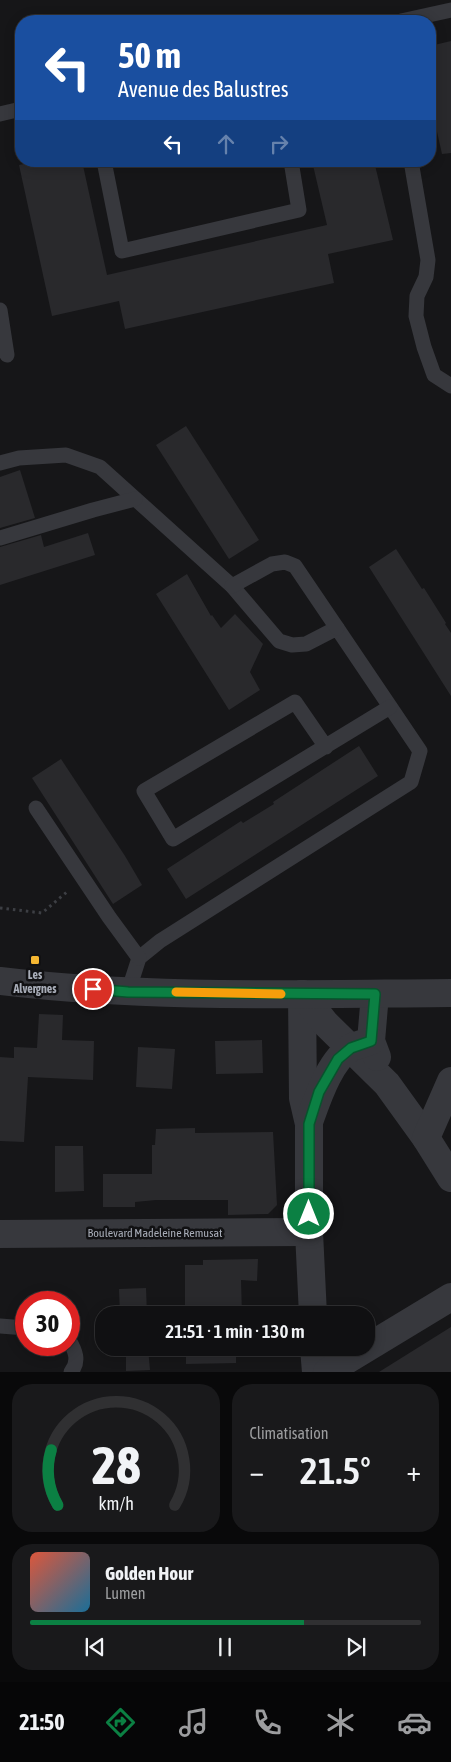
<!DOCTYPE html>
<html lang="fr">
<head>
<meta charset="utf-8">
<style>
  :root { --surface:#101012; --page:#19191b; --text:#f1f3f6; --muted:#9c9d9f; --line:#303032; --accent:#0b8043 }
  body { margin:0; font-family:"Asap Condensed",sans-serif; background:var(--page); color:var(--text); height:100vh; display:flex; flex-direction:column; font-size:19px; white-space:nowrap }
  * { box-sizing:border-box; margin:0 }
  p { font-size:16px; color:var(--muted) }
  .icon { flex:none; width:28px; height:28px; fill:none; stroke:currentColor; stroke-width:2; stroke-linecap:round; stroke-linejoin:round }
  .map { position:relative; height:1372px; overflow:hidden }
  .sheet { display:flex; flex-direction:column; gap:12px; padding:12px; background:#09090a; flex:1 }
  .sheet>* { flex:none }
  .hud { position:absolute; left:15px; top:15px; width:421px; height:152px; border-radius:20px; box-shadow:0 2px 12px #0003,0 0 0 1px var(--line); background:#1a4fa0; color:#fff; overflow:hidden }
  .speed { position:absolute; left:15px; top:1291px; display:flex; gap:10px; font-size:25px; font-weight:700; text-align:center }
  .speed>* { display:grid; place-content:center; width:65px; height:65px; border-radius:50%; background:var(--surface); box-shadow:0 2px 12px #0003,0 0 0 1px var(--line); line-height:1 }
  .speed .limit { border:8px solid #d22; background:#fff; color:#111 }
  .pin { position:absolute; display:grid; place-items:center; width:42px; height:42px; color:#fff; margin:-21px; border:2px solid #fff; border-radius:50%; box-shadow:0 1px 5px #0007 }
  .me { position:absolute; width:55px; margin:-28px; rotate:0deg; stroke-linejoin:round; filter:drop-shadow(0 0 4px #0008) }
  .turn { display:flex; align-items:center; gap:18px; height:105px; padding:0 20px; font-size:22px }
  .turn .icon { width:65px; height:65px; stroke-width:2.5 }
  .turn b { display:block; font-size:35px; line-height:42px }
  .lanes { display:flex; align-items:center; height:48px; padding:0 20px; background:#0003; justify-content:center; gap:25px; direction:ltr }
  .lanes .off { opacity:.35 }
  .big { font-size:38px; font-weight:600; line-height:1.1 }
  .sheet .card { flex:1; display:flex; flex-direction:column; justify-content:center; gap:8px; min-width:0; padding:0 18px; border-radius:20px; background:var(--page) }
  .sheet .dial { align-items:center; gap:0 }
  .dial svg { height:130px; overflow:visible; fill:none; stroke:var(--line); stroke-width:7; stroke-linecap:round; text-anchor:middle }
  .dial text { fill:var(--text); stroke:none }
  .song { display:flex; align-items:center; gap:15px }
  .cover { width:60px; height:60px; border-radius:8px; background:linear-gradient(135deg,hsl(10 70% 55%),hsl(200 70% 35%)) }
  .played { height:5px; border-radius:2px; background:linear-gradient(90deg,var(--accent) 70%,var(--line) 70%) }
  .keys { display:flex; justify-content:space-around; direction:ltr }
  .heat { display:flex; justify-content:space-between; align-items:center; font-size:28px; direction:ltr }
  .sheet .tiles { flex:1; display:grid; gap:12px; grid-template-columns:1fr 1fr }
  .card:last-child { grid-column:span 2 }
  .trip { position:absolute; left:95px; top:1306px; width:280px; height:50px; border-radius:20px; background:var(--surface); box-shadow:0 2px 12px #0003,0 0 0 1px var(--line); font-weight:600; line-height:50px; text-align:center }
  .tab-bar { display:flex; height:80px; justify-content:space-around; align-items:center; background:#060607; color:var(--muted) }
  .tab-bar .icon { width:35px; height:35px }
  .tab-bar .selected { color:var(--accent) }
  .tab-bar b { font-size:22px; color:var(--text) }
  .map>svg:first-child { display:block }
</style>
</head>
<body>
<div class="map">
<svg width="451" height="1372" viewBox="0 0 451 1372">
  <rect width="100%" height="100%" fill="#161618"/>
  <g fill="#29292c">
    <path d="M451,41v112l-9,1 -12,-54v-54z"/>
    <path d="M38,161h44l25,114 220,-50 -15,-64h62l19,79 -65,14 6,29 -209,46 -6,-28 -67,15 -33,-151z"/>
    <path d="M186,426l73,114 -30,19 -73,-114z"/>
    <path d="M20,470l15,48 -35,10v-51z"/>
    <path d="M88,533l7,22 -95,30v-38l41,-12 3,12z"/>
    <path d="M396,549l26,40 2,-1 22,35 -1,1 6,9v63l-82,-129z"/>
    <path d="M187,574l24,42 1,-1 9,13 14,-14 28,30 -13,28 10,18 -31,20 -73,-116z"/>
    <path d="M359,746l19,30 -192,123 -19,-30 74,-48 2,2 31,-19 -1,-2z"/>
    <path d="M61,759l64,97 17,29 -29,19 -81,-126z"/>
    <path d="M39,1014l24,1 -1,25 32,1 -1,39 -65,-3 -4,65 -24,-1v-84l14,1v-11l23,1z"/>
    <path d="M262,1040l1,33 -47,1 -1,-33z"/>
    <path d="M138,1047l37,2 -3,40 -36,-2z"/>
    <path d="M195,1128v5l78,-1 4,73 -9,9 -40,1v-15h-72l-21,2v5h-32v-33h49v-29h3l1,-16z"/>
    <path d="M55,1146h28l1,45 -29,1z"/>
    <path d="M258,1259l-1,22 -16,-1 1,35h-57v-50h18v-5z"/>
    <path d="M146,1288l1,27h-27l-1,-26z"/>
    <path d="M451,1327v45h-72z"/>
    <path d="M126,1348h22l2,22 -24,1z"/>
    <path d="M186,1348h50v15l-50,1z"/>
  </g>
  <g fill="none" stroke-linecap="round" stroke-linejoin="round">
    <path stroke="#3d3f44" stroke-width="3" stroke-dasharray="2.5 4" stroke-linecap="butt" d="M0,908l42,5 26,-22"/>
    <g stroke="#37383d" stroke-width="15">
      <path d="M401,21l50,-11"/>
      <path d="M0,114l21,-5"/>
      <path d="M104,161l18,90 177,-41 -8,-49"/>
      <path d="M411,161l17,99 -2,17 -9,19 -1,20 8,31 10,28 17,11"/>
      <path d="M0,310l7,45"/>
      <path d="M0,463l19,-5 47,-3 34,12 132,119 47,55 13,4 14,-1 31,-16 83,123 -9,31 -251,159 -21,17 -11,34"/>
      <path d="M0,538l93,-28 42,-11"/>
      <path d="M232,586l40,-22 13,-2 10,4 42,62"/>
      <path d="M326,747l-31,-45 -151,89 29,48 217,-132"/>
      <path d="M36,808l73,109 30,41"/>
      <path d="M0,1326l26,2"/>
      <path d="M69,1340c6,10 11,21 2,32"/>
    </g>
    <g stroke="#37383d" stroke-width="28">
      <path d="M302,994l1,104 6,26v108l4,83"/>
      <path d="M302,994l23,29 62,61 39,54"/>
      <path d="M375,994l-4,47 6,16"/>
      <path d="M451,1081l-25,57 25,40"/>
      <path d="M309,1122c8,-22 21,-63 43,-75 6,-2 13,-4 19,-6"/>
      <path d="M0,1234l309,-2"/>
      <path d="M314,1348l2,24"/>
      <path d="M327,1372l124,-75"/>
    </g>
    <path stroke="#37383d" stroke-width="28" d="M0,981c149,18 301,13 451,12"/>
  </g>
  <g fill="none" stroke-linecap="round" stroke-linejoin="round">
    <defs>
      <path id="route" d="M93,989l35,3 247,2 -4,47 -20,7 -13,11 -19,33 -10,32v90"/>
    </defs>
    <use href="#route" stroke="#07532c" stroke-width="12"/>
    <use href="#route" stroke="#0b8043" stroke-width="9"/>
    <path stroke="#f59e0b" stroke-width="9" d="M176,992l105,2"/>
  </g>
  <rect fill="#f5b732" stroke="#111113" stroke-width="2" x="30" y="955" width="10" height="10" rx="2.5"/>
  <g text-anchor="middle" stroke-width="5" stroke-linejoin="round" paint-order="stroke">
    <g font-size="12" font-weight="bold" fill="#a8adb8" stroke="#111113">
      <text x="35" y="979">Les<tspan x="35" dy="14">Alvergnes</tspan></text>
    </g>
    <g font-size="12" fill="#a8adb8" stroke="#111113">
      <text x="155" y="1237">Boulevard Madeleine Remusat</text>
    </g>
  </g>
</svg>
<div class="speed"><div class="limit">30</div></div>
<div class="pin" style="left:93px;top:989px;background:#d93025"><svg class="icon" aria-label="arrive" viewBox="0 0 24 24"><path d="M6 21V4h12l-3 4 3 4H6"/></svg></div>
<svg class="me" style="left:309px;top:1214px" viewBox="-20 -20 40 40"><circle r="17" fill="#0b8043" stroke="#fff" stroke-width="3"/><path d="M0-11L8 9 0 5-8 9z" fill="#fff"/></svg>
<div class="trip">21:51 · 1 min · 130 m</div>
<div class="hud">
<div class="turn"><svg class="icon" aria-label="left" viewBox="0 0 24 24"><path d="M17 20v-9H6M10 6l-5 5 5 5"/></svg><div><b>50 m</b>Avenue des Balustres</div></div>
<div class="lanes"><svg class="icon" aria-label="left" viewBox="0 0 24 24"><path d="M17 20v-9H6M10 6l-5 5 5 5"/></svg><svg class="icon off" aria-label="ahead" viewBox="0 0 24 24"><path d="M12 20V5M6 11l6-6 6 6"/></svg><svg class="icon off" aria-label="right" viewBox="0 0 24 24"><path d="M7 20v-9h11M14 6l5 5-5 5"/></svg></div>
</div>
</div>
<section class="sheet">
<div class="tiles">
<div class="card dial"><svg viewBox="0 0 100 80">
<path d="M14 69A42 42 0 1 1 86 69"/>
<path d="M14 69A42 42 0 0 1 10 35" stroke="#0b8043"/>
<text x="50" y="56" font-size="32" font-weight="700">28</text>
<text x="50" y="72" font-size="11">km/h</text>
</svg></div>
<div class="card"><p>Climatisation</p>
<div class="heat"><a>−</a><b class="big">21.5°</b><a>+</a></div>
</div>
<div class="card">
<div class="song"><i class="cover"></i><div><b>Golden Hour</b><p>Lumen</p></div></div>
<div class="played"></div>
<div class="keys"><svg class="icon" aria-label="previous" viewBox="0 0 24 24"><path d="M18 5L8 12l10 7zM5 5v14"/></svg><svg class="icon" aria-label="pause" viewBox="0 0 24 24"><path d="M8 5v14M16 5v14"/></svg><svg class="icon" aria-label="next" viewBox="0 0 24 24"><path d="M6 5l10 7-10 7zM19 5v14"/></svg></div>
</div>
</div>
</section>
<nav class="tab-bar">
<b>21:50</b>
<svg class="icon selected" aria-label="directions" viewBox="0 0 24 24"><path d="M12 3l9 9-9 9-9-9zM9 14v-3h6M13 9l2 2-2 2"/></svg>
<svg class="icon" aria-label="music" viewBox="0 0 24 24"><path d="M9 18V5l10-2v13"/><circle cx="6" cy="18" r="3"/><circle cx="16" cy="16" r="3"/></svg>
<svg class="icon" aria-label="phone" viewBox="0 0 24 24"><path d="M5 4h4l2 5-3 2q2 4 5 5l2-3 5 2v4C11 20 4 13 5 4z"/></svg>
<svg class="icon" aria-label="climate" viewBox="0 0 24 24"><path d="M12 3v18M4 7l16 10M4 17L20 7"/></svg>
<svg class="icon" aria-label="car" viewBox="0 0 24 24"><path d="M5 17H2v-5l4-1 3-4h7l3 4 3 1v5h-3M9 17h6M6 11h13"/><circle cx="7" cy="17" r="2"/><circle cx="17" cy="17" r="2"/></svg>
</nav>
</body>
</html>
